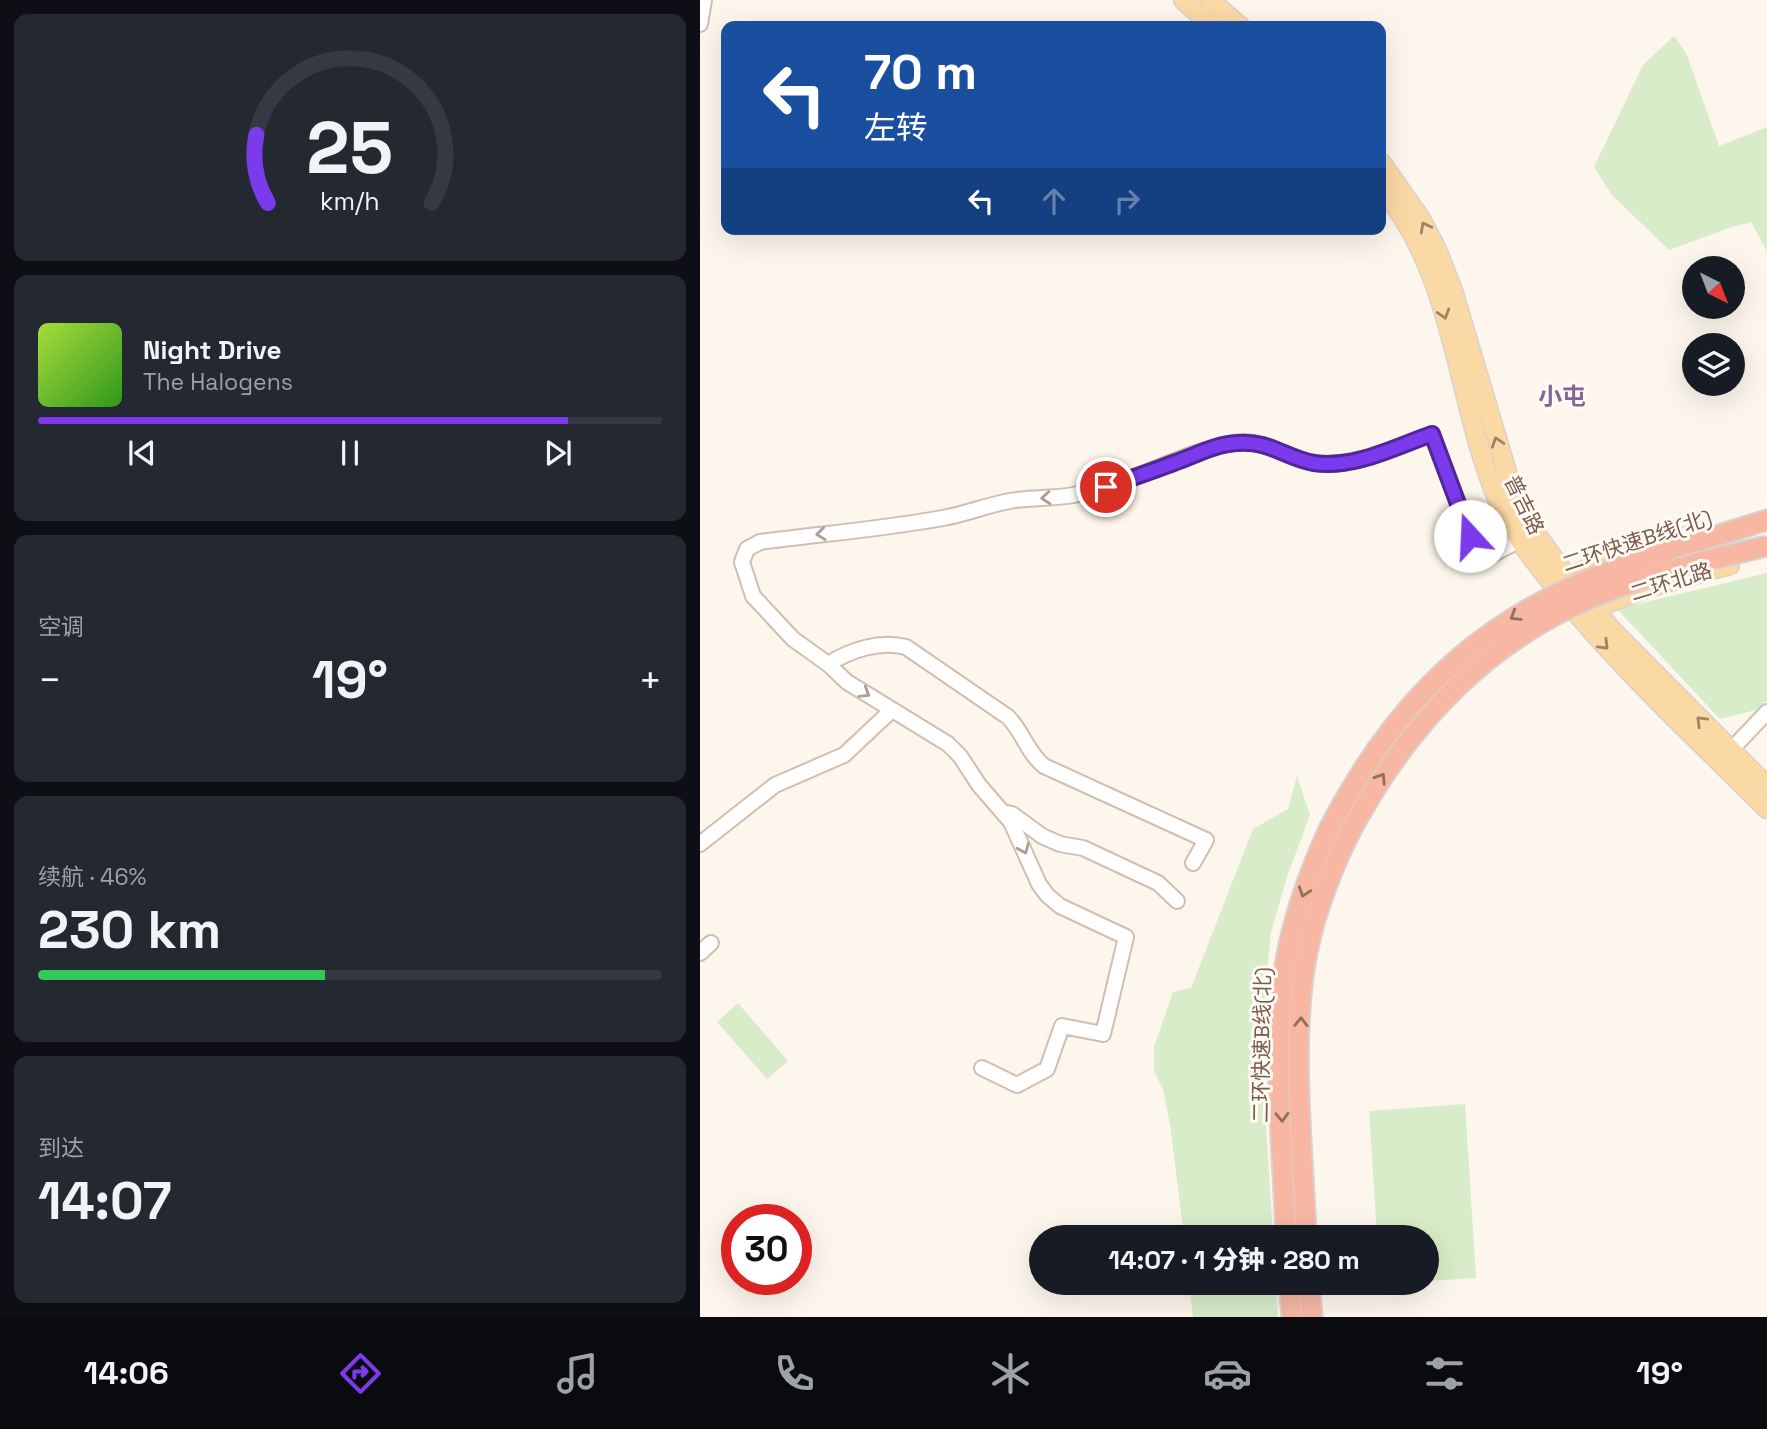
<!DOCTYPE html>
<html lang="zh">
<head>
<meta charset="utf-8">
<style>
  :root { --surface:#171b24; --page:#242831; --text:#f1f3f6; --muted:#9ea1a6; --line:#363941; --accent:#7c3aed }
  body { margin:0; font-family:"Space Grotesk","Noto Sans SC",sans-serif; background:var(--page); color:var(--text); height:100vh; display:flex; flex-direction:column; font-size:26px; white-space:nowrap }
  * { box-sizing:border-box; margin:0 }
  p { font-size:23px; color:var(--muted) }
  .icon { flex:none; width:38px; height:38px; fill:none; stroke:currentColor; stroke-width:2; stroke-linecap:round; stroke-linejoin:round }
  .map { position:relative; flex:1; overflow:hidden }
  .drawer { display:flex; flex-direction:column; gap:14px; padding:14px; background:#0d0f14; width:700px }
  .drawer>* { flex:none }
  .top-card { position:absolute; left:21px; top:21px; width:665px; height:214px; border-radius:14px; box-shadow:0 7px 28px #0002; background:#1a4fa0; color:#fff; overflow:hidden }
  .needle { width:46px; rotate:138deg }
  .controls { position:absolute; left:982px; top:256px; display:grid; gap:14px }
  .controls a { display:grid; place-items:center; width:63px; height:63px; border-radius:50%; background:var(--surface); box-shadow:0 7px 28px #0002; font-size:35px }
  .speed { position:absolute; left:21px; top:1204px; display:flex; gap:14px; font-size:35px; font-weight:700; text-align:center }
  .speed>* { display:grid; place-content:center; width:91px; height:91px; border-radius:50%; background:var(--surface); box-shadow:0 7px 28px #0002; line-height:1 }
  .speed .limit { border:10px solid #d22; background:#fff; color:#111 }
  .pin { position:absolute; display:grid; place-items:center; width:60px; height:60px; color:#fff; margin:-30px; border:4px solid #fff; border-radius:50%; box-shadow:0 2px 7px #0007 }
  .me { position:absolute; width:77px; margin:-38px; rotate:340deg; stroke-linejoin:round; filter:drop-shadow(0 0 5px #0008) }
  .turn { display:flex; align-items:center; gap:24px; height:147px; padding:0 28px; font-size:32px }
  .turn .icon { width:91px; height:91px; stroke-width:2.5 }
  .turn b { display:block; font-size:49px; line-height:60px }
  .lanes { display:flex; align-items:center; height:66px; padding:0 28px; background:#0003; justify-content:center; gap:35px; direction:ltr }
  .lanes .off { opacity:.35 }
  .big { font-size:52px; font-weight:800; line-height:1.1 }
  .drawer .card { flex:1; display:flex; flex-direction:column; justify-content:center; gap:10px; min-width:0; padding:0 24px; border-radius:14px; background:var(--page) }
  .drawer .dial { align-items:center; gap:0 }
  .dial svg { height:182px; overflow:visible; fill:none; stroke:var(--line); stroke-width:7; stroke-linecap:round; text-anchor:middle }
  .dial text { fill:var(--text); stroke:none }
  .song { display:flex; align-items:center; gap:21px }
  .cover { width:84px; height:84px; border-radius:10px; background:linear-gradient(135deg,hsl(80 70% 55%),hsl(110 70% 35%)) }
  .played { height:7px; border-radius:4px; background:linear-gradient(90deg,var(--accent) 85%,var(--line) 85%) }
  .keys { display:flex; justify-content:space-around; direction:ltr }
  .heat { display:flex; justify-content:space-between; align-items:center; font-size:38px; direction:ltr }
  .charge { height:10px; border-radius:5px; background:linear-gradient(90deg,#34c759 46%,var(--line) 0) }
  .trip { position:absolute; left:329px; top:1225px; width:410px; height:70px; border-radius:35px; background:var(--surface); box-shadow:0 7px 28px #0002; font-weight:800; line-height:70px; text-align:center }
  .tabs { display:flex; height:112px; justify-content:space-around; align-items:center; background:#090b0e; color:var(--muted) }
  .tabs .icon { width:49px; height:49px }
  .tabs .selected { color:var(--accent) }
  .tabs b { font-size:32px; color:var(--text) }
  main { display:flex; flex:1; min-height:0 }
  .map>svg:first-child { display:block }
</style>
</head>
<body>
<main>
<section class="drawer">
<div class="card dial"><svg viewBox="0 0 100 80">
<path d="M14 69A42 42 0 1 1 86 69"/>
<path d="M14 69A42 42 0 0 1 9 39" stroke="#7c3aed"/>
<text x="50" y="56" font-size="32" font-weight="700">25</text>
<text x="50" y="72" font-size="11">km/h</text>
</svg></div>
<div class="card">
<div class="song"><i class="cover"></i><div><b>Night Drive</b><p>The Halogens</p></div></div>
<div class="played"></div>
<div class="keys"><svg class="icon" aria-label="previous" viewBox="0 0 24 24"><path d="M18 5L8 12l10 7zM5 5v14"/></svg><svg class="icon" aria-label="pause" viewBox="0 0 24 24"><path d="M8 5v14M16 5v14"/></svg><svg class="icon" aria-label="next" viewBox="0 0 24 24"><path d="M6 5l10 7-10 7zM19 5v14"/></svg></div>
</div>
<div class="card"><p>空调</p>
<div class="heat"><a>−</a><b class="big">19°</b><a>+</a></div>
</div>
<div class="card"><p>续航 · 46%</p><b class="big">230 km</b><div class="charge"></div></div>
<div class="card"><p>到达</p><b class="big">14:07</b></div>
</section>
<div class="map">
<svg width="1067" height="1317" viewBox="0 0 1067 1317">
  <rect width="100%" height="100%" fill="#fdf6ec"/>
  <g fill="#d8ecc9">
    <path d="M974,36l12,17 33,93 48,-19v124l-16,-29 -19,5 -63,23 -58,-56 -17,-27 49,-102z"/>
    <path d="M1067,573v128l-11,9 -36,9 -103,-110z"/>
    <path d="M597,776l13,39 -23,62 -16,55 -6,58 -2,86 10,161h-89l-14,-112 -7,-36 -9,-18v-24l19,-55 18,-4 62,-159 35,-20z"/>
    <path d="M38,1003l50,58 -21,18 -50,-57z"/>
    <path d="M765,1104l11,174 -50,3v-44h-49l-8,-126z"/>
    <path d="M489,1283h87l2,34h-85z"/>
  </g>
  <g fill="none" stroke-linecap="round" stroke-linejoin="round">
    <defs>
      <g id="minor">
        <path d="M0,24l4,-24"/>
        <path d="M128,664c23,-14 52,-24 78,-17l102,70c15,15 19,35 36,49l162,74 -13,23"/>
        <path d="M1031,750l36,-38"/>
        <path d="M307,813l5,1 30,22 18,8 23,4 75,35 19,18"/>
        <path d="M0,844l75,-59 69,-30 48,-45"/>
        <path d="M0,953l11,-10"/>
        <path d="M282,1068l35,17 30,-16 15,-43 41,8 23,-97 -66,-31 -13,-11 -8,-11 -28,-62 -32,-37 -19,-29 -12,-12 -101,-62 -19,-18 -35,-25 -40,-43 -11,-34 5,-13 13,-7c61,-8 123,-13 183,-24 23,-4 44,-13 67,-17 21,-4 42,-2 63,-6 56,-9 105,-42 161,-52 33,-5 53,17 81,20 40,5 80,-16 117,-29l48,127 38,-20"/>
      </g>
      <g id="major">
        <path d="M483,0l29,26"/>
        <path d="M510,0l30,26"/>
        <path d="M681,162l40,57 17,33 15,39 60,201 18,35 32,44 49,59 155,156"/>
        <path d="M681,188c76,89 74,213 118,315 15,34 37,60 59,88 63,78 138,147 209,218"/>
        <path d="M857,581l63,-25 76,-23"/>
        <path d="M884,612l70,-26 76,-21"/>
      </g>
      <g id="highway">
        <path d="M968,551l99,-31"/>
        <path d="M586,1237c-3,-87 -15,-192 0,-277 8,-46 24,-89 43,-131"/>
        <path d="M606,1237c-3,-86 -15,-189 -1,-273 7,-44 23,-86 42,-126"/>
        <path d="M589,1283l3,34"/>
        <path d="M609,1283l3,34"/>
      </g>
    </defs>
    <use href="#minor" stroke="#d1beb0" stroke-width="18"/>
    <use href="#major" stroke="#dad1cd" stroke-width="21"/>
    <use href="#highway" stroke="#dad1cd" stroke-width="23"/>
    <use href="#minor" stroke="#fff" stroke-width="14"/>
    <use href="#major" stroke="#fbd9a5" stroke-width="18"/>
    <use href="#highway" stroke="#f7b7a3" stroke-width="19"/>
    <defs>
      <g id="highway-bridge">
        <path d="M629,829c80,-153 175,-228 339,-278"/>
        <path d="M647,838c55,-106 134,-194 246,-241 56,-23 115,-37 174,-51"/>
      </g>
    </defs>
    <use href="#highway-bridge" stroke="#dad1cd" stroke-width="23" stroke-linecap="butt"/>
    <use href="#highway-bridge" stroke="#f7b7a3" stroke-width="19"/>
  </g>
  <defs><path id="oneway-chevron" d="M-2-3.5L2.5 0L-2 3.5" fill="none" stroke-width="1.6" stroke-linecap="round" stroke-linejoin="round" transform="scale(1.75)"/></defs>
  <g stroke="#a18267">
    <use href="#oneway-chevron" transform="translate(725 227) rotate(-118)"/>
    <use href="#oneway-chevron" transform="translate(744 314) rotate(73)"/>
    <use href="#oneway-chevron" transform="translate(797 442) rotate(-108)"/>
    <use href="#oneway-chevron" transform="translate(904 645) rotate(45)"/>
    <use href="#oneway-chevron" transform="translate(1001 721) rotate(-135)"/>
  </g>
  <g stroke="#af9d94">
    <use href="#oneway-chevron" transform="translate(346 498) rotate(175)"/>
    <use href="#oneway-chevron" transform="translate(121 534) rotate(173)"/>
    <use href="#oneway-chevron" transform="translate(165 693) rotate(32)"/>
    <use href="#oneway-chevron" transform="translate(324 849) rotate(67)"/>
  </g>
  <g stroke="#936e5e">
    <use href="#oneway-chevron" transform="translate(815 616) rotate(148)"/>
    <use href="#oneway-chevron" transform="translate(681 778) rotate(-57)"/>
    <use href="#oneway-chevron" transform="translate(604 892) rotate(109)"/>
    <use href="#oneway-chevron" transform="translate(601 1022) rotate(-89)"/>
    <use href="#oneway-chevron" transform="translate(582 1117) rotate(88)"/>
  </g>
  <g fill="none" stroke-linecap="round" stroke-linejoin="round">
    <defs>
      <path id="route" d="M406,487c23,-8 47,-16 70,-25 20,-7 40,-18 61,-19 33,-3 50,16 77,20 40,6 81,-16 118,-29l38,102"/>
    </defs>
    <use href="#route" stroke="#51269a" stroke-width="18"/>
    <use href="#route" stroke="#7c3aed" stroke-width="12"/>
  </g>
  <g text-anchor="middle" stroke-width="6" stroke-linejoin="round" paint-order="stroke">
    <g font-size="21" fill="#7a5c4d" stroke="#fffaf3">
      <text transform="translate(824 505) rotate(64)" y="7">普吉路</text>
      <text transform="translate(937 541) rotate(-18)" y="7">二环快速B线(北)</text>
      <text transform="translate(971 582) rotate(-17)" y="7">二环北路</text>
      <text transform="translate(562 1045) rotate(-89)" y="7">二环快速B线(北)</text>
    </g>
    <g font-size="24" font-weight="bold" fill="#846695" stroke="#fffaf3">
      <text x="862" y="405">小屯</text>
    </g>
  </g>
</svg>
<div class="controls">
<a><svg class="needle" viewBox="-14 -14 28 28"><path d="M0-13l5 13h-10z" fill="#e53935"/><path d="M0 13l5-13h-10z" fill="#9ea1a6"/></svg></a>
<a><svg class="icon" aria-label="layers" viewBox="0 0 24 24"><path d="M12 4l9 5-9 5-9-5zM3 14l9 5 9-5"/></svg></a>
</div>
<div class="speed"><div class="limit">30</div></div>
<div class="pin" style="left:406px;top:487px;background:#d93025"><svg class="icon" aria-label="arrive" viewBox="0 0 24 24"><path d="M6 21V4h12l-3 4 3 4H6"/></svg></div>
<svg class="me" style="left:770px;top:536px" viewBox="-20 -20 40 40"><circle r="19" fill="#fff"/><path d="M0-13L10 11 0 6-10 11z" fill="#7c3aed"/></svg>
<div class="trip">14:07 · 1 分钟 · 280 m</div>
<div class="top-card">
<div class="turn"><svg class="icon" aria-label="left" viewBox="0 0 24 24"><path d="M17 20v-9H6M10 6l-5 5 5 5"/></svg><div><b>70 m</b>左转</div></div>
<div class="lanes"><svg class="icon" aria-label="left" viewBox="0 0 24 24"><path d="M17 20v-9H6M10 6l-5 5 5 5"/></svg><svg class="icon off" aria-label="ahead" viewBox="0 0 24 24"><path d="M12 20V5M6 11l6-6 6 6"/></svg><svg class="icon off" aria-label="right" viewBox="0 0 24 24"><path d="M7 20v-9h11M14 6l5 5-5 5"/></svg></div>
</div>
</div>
</main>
<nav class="tabs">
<b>14:06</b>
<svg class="icon selected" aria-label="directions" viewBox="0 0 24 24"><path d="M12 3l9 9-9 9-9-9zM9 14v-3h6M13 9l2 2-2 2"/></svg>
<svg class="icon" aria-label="music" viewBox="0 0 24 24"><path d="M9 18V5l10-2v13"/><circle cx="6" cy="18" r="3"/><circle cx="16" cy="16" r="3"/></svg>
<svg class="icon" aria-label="phone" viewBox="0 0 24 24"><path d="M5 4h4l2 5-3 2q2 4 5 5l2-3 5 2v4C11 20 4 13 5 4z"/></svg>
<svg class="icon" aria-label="climate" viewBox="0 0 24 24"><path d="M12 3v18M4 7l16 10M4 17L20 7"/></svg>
<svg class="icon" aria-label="car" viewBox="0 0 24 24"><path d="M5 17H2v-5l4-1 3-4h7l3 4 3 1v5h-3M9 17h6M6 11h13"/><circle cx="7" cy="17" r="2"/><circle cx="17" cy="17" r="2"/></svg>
<svg class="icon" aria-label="filters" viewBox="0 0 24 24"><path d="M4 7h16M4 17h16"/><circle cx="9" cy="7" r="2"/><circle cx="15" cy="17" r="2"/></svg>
<b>19°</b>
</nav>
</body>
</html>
